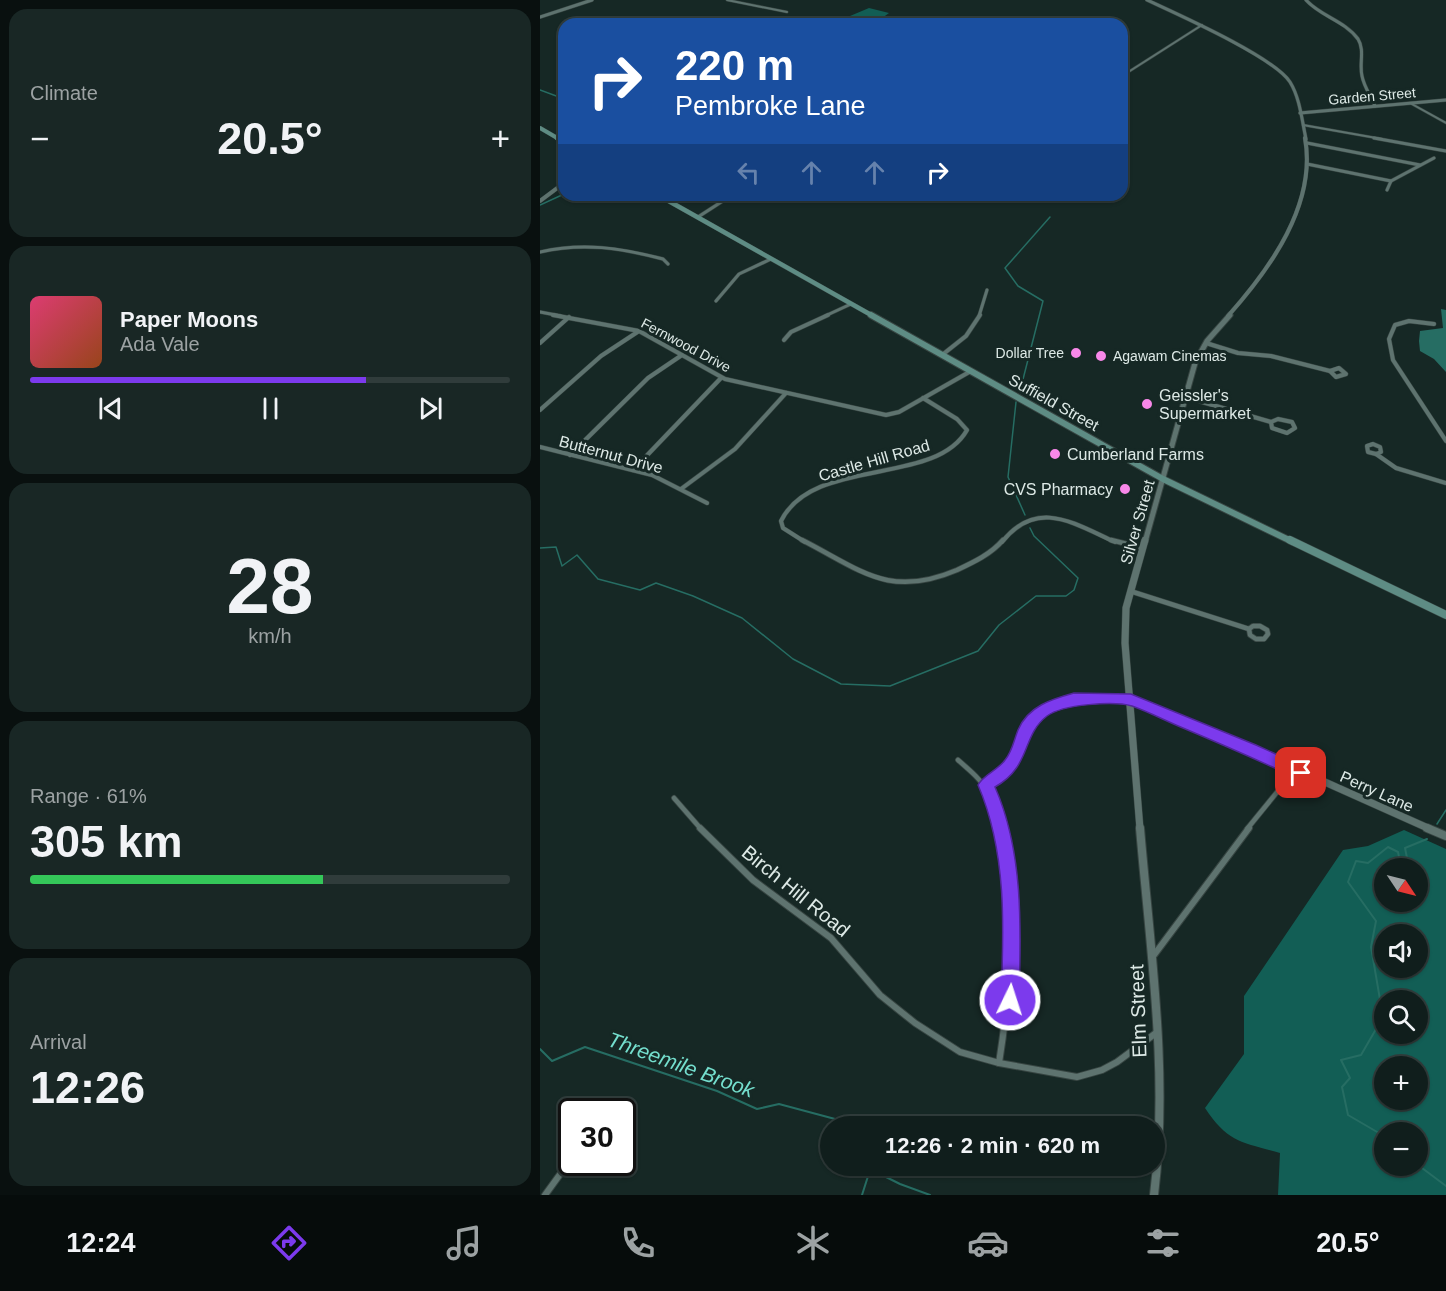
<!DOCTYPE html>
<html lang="en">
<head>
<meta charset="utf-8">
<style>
  :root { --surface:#101e1c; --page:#192725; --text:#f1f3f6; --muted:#9ca2a3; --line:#303c3b; --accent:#7c3aed }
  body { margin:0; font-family:Helvetica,sans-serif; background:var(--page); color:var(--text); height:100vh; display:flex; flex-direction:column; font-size:22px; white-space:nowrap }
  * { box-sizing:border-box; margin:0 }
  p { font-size:20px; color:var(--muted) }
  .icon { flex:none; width:33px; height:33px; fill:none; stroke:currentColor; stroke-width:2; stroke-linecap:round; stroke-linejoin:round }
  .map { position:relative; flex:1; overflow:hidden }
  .drawer { display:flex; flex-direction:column; gap:9px; padding:9px; background:#09100f; width:540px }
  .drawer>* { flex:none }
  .banner { position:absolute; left:18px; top:18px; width:570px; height:183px; border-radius:18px; box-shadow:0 2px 4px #0004,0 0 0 2px var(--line); background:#1a4fa0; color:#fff; overflow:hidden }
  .needle { width:39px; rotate:125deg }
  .controls { position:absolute; left:834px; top:858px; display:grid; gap:12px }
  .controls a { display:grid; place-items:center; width:54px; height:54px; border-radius:50%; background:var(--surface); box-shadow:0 2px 4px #0004,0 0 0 2px var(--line); font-size:30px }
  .speed { position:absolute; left:18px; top:1098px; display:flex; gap:12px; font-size:30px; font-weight:700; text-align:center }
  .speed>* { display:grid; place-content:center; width:78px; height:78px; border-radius:50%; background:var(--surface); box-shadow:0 2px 4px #0004,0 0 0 2px var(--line); line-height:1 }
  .speed .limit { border:3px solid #111; border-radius:9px; background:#fff; color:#111 }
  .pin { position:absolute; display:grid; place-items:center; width:51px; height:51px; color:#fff; margin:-26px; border-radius:12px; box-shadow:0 3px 9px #0006 }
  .me { position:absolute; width:66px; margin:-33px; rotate:4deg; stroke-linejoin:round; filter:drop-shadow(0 0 4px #0008) }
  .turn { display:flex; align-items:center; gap:21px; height:126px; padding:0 18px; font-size:27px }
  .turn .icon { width:78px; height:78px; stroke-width:2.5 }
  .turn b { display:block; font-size:42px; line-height:51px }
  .lanes { display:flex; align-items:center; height:57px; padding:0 18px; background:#0003; justify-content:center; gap:30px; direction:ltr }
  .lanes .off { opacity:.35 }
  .big { font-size:45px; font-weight:700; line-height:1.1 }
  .drawer .widget { flex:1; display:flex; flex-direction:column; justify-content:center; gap:9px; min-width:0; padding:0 21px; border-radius:18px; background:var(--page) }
  .drawer .dial { align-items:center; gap:0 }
  .dial b { font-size:78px; line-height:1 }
  .song { display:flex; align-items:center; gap:18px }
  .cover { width:72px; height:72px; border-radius:9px; background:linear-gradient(135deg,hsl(340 70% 55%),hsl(20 70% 35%)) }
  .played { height:6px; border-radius:3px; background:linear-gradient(90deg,var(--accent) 70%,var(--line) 70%) }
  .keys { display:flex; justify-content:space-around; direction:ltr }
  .heat { display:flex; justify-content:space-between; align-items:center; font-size:33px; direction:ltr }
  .charge { height:9px; border-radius:4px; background:linear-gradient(90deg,#34c759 61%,var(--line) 0) }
  .trip { position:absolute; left:280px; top:1116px; width:345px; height:60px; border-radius:30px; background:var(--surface); box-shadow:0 2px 4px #0004,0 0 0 2px var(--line); font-weight:700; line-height:60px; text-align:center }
  .menu { display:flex; height:96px; justify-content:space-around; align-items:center; background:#060c0b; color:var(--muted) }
  .menu .icon { width:42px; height:42px }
  .menu .current { color:var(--accent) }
  .menu b { font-size:27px; color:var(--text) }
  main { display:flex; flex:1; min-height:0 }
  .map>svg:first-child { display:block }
</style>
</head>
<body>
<main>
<section class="drawer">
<div class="widget"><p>Climate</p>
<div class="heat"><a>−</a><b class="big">20.5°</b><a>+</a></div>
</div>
<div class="widget">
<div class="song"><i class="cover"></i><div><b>Paper Moons</b><p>Ada Vale</p></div></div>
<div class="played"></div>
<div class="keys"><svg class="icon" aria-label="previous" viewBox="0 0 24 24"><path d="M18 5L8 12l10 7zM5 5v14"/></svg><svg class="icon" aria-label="pause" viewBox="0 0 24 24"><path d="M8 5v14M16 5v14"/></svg><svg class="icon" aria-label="next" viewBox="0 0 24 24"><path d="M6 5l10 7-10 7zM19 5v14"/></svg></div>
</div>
<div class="widget dial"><b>28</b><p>km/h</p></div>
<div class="widget"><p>Range · 61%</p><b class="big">305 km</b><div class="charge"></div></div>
<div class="widget"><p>Arrival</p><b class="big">12:26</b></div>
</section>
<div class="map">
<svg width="906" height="1195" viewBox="0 0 906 1195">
  <rect width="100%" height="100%" fill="#162825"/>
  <g fill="#125e55" fill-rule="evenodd">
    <path d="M329,8l20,5 -15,11h-115l91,-8z"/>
    <path d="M864,830l42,19v346h-168l2,-42c-38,-11 -52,-10 -75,-45l39,-54v-58l99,-146 25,-4zM844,868h34v34h-34zM844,934h34v34h-34zM844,1000h34v34h-34zM844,1066h34v34h-34zM844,1132h34v34h-34z"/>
  </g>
  <path fill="#266d63" d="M901,309l5,1v62l-12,-13 -14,-8 -1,-10 1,-10 23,-3z"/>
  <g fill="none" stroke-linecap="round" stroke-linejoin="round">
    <g stroke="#266d63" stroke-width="1.5">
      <path d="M0,90l19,7"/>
      <path d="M0,205l24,-11"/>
      <path d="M480,391l23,-90 -25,-15 -13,-18 45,-51"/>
      <path d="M476,402l-8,75 17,38"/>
      <path d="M0,548l16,-1 6,19 15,-11 21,24 42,11 16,-7 37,13 49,22 51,41 48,25 49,2 88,-35 21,-26 37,-29h30l8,-6 4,-12 -44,-42 -4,-8"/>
      <path d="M897,824l9,-14"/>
    </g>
    <g stroke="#266d63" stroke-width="2">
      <path d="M0,1049l12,12 33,-14 132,44 40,18 22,-5 71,19 3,3"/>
      <path d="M844,1136l-36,-21 -6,-28 8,-9 -9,-18 20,-5 22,-38 -12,-70 5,-26 -28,-39 8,-21 12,2 20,-16 10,5 1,5 4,3 4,-2 -2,-10 22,-9"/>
      <path d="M878,1165l28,21"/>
      <path d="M329,1166l1,3 30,15 30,11"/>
      <path d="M322,1195l8,-25"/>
    </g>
    <defs>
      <g id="minor-far4">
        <path d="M187,0l60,12"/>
        <path d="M582,76l80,-51"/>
        <path d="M582,78l6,3 -6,3"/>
        <path d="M870,103l36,20"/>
        <path d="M763,125l79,14"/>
      </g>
      <g id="minor-far3">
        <path d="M834,138l72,13"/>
        <path d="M767,143l113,22"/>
        <path d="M767,164l84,17 43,-23"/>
        <path d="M847,190l4,-9"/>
        <path d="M158,217l34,-22"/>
        <path d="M0,252c43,-10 81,-4 123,7l5,5"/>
        <path d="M176,301l23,-27 32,-15"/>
        <path d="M0,312l21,4"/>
        <path d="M285,316l26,-12"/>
        <path d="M439,316l8,-26"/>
      </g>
      <g id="minor-far2">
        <path d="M13,315l86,16 86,48 161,36 13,-3 72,-41"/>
        <path d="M894,324l-25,-3 -14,4 -6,14 4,21 53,81"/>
        <path d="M244,340l7,-8 37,-17"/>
        <path d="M0,343l29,-26"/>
        <path d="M666,343l32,10 33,3 59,15"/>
        <path d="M402,355l24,-19 14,-21"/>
        <path d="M799,368l7,6 -10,3 -6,-6z"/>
        <path d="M645,397l86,25"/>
        <path d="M0,410l61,-54 38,-25"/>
        <path d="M738,419l14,3 3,6 -8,5 -15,-5 -1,-6z"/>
        <path d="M833,444l7,3 1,5 -5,2 -8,-2 -1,-6z"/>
        <path d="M0,447l112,28 55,28"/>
        <path d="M836,454l20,14 50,15"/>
        <path d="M30,455l78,-77 34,-23"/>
        <path d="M93,470l88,-92"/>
        <path d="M141,489l54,-40 51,-56"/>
        <path d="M265,542l-22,-14 -2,-7c32,-65 154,-34 186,-91l-10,-11 -34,-21"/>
        <path d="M462,542c35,-44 71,-19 113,0"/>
      </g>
      <g id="minor-far1">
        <path d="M262,540c59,30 87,59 155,30 17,-8 34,-16 46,-30"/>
        <path d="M571,540l32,8"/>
        <path d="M590,591l119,38"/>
        <path d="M713,626h7l7,4 1,4 -4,5h-8l-6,-4 -1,-6z"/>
        <path d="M418,760c30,26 33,30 41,69"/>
        <path d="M446,785c23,-14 29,-32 40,-54 20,-39 67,-33 104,-31"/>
        <path d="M134,798l27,31"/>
        <path d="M707,829l44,-54 10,-2"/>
      </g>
      <g id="minor">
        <path d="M160,828l53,52 78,58 49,57 35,28 45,29 39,11 78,14 25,-7 15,-8 39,-29"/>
        <path d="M459,828c16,82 13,153 0,235"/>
        <path d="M614,955l95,-127"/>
        <path d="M5,1195l24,-33"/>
      </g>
      <g id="tertiary-far4">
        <path d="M607,0c30,14 127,57 143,82 10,16 12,39 16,57"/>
        <path d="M766,0c14,16 39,21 52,39 7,11 1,25 4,37 2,11 9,20 13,30"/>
        <path d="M0,17l52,-17"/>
        <path d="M760,113l146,-13"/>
      </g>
      <g id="tertiary-far3">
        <path d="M0,201l24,-18"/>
        <path d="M688,316c42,-47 89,-112 77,-178"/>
      </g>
      <path id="tertiary-far2" d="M605,542l50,-179 12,-22 23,-26"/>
      <g id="tertiary-far1">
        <path d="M591,701l120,48 179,80"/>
        <path d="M600,829l-15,-186 1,-35 19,-68"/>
      </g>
      <g id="tertiary">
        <path d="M600,828c10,120 29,246 14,367"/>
        <path d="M887,828l19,8"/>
      </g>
      <path id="secondary-far3" d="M0,128l19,11"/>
      <g id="secondary-far2">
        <path d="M17,138l7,4"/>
        <path d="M118,195l215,121"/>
      </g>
      <path id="secondary-far1" d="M331,315l292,164 130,63"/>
      <path id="secondary" d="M750,540l156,75"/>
    </defs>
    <use href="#minor-far4" stroke="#374542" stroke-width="3"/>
    <use href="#minor-far3" stroke="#374542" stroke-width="4"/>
    <use href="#minor-far2" stroke="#374542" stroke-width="5"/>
    <use href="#minor-far1" stroke="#374542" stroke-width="6"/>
    <use href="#minor" stroke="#374542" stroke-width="8"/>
    <use href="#tertiary-far4" stroke="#374542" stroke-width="4"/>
    <use href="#tertiary-far3" stroke="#374542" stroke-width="4.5"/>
    <use href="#tertiary-far2" stroke="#374542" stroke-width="7"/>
    <use href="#tertiary-far1" stroke="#374542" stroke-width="8"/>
    <use href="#tertiary" stroke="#374542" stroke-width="10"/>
    <use href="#secondary-far3" stroke="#374542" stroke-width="4.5"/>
    <use href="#secondary-far2" stroke="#374542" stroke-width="5"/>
    <use href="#secondary-far1" stroke="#374542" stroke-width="8"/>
    <use href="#secondary" stroke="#374542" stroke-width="9"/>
    <use href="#minor-far4" stroke="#5e736f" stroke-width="2"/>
    <use href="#minor-far3" stroke="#5e736f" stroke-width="3"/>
    <use href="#minor-far2" stroke="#5e736f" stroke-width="4"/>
    <use href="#minor-far1" stroke="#5e736f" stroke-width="4.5"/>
    <use href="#minor" stroke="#5e736f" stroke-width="6"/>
    <use href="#tertiary-far4" stroke="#5e736f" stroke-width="3"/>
    <use href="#tertiary-far3" stroke="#5e736f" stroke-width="4"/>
    <use href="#tertiary-far2" stroke="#5e736f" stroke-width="5"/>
    <use href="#tertiary-far1" stroke="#5e736f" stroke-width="7"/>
    <use href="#tertiary" stroke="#5e736f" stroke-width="8"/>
    <use href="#secondary-far3" stroke="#5e8c84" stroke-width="4"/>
    <use href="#secondary-far2" stroke="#5e8c84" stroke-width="4.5"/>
    <use href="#secondary-far1" stroke="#5e8c84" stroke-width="6"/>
    <use href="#secondary" stroke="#5e8c84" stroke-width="8"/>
  </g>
  <path fill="#7c3aed" stroke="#51269a" stroke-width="1.5" d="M534,693l57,1 125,51 51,23 2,5 -2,5 -6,2 -5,-2c-38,-18 -75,-34 -113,-50 -17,-7 -34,-16 -51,-22 -18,-5 -69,-2 -85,10 -26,20 -15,50 -52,71 29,66 26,143 24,213l-2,6 -7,3 -7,-3 -2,-6c3,-72 6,-148 -23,-215 5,-10 20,-15 27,-25 7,-8 9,-20 13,-30 10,-24 34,-31 56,-37z"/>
  <g fill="#f888e9" stroke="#162825" stroke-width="2">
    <circle cx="536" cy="353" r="6"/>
    <circle cx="561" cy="356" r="6"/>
    <circle cx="607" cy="404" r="6"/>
    <circle cx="515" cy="454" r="6"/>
    <circle cx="585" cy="489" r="6"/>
  </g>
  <g text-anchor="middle" stroke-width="6" stroke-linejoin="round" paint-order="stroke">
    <g font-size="14" fill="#dde9e6" stroke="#162825">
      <text transform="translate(832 96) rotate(-5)" y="5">Garden Street</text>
      <text transform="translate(146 345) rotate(28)" y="5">Fernwood Drive</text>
    </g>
    <g font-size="14" fill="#dde9e6" stroke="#162825" text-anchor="end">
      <text x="524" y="358">Dollar Tree</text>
      <text x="573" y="361" text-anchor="start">Agawam Cinemas</text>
    </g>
    <g font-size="16" fill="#dde9e6" stroke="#162825" text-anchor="start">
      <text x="619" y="401">Geissler's<tspan x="619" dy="18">Supermarket</tspan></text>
      <text x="527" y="460">Cumberland Farms</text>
      <text x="573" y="495" text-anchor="end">CVS Pharmacy</text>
    </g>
    <g font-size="16" fill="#dde9e6" stroke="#162825">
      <text transform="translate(514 402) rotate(29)" y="6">Suffield Street</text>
      <text transform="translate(71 454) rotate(15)" y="6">Butternut Drive</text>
      <text transform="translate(334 460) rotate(-16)" y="6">Castle Hill Road</text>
      <text transform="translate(597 522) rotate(-74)" y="6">Silver Street</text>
      <text transform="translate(837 791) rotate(24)" y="6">Perry Lane</text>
    </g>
    <g font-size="20" fill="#dde9e6" stroke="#162825">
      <text transform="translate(256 891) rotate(39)" y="7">Birch Hill Road</text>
      <text transform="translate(598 1011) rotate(-92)" y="7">Elm Street</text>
    </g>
    <g font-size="21" font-style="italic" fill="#74decd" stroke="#162825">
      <text transform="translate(141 1065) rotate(20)" y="7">Threemile Brook</text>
    </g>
  </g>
</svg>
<div class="controls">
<a><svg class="needle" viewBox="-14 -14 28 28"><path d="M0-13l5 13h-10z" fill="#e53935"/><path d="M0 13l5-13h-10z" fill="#9ca2a3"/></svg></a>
<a><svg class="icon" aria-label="sound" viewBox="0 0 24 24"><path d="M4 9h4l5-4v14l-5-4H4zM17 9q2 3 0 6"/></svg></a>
<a><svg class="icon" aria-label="search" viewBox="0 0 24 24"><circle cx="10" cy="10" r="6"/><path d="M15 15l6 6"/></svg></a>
<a>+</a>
<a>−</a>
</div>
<div class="speed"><div class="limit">30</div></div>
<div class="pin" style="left:761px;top:773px;background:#d93025"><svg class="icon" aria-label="arrive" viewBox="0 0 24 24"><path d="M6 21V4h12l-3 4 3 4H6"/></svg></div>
<svg class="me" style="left:470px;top:1000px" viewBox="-20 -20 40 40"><circle r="17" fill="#7c3aed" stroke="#fff" stroke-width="3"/><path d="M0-11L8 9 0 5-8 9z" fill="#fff"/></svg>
<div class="trip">12:26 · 2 min · 620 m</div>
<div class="banner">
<div class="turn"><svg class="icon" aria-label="right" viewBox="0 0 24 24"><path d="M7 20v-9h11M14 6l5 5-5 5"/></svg><div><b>220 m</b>Pembroke Lane</div></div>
<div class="lanes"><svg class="icon off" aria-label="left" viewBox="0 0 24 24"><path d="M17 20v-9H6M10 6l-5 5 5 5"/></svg><svg class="icon off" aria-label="ahead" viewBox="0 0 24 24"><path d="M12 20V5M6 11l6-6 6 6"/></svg><svg class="icon off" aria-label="ahead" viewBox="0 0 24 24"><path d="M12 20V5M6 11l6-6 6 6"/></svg><svg class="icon" aria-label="right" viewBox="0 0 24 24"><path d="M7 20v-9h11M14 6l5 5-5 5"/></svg></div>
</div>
</div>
</main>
<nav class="menu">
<b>12:24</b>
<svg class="icon current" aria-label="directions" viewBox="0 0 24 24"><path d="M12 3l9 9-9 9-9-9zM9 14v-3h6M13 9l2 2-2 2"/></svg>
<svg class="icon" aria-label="music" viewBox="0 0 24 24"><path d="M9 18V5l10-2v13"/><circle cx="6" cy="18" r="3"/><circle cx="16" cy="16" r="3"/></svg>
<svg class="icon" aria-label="phone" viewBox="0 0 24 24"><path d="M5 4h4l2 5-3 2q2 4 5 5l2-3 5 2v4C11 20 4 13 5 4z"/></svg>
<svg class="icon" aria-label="climate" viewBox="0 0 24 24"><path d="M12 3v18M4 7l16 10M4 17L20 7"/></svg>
<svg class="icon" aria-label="car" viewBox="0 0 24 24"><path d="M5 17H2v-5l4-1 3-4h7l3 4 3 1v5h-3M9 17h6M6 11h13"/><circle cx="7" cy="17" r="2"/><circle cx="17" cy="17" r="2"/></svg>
<svg class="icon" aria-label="filters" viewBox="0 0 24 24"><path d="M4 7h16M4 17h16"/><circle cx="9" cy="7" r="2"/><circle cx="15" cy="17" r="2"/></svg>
<b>20.5°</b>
</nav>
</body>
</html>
